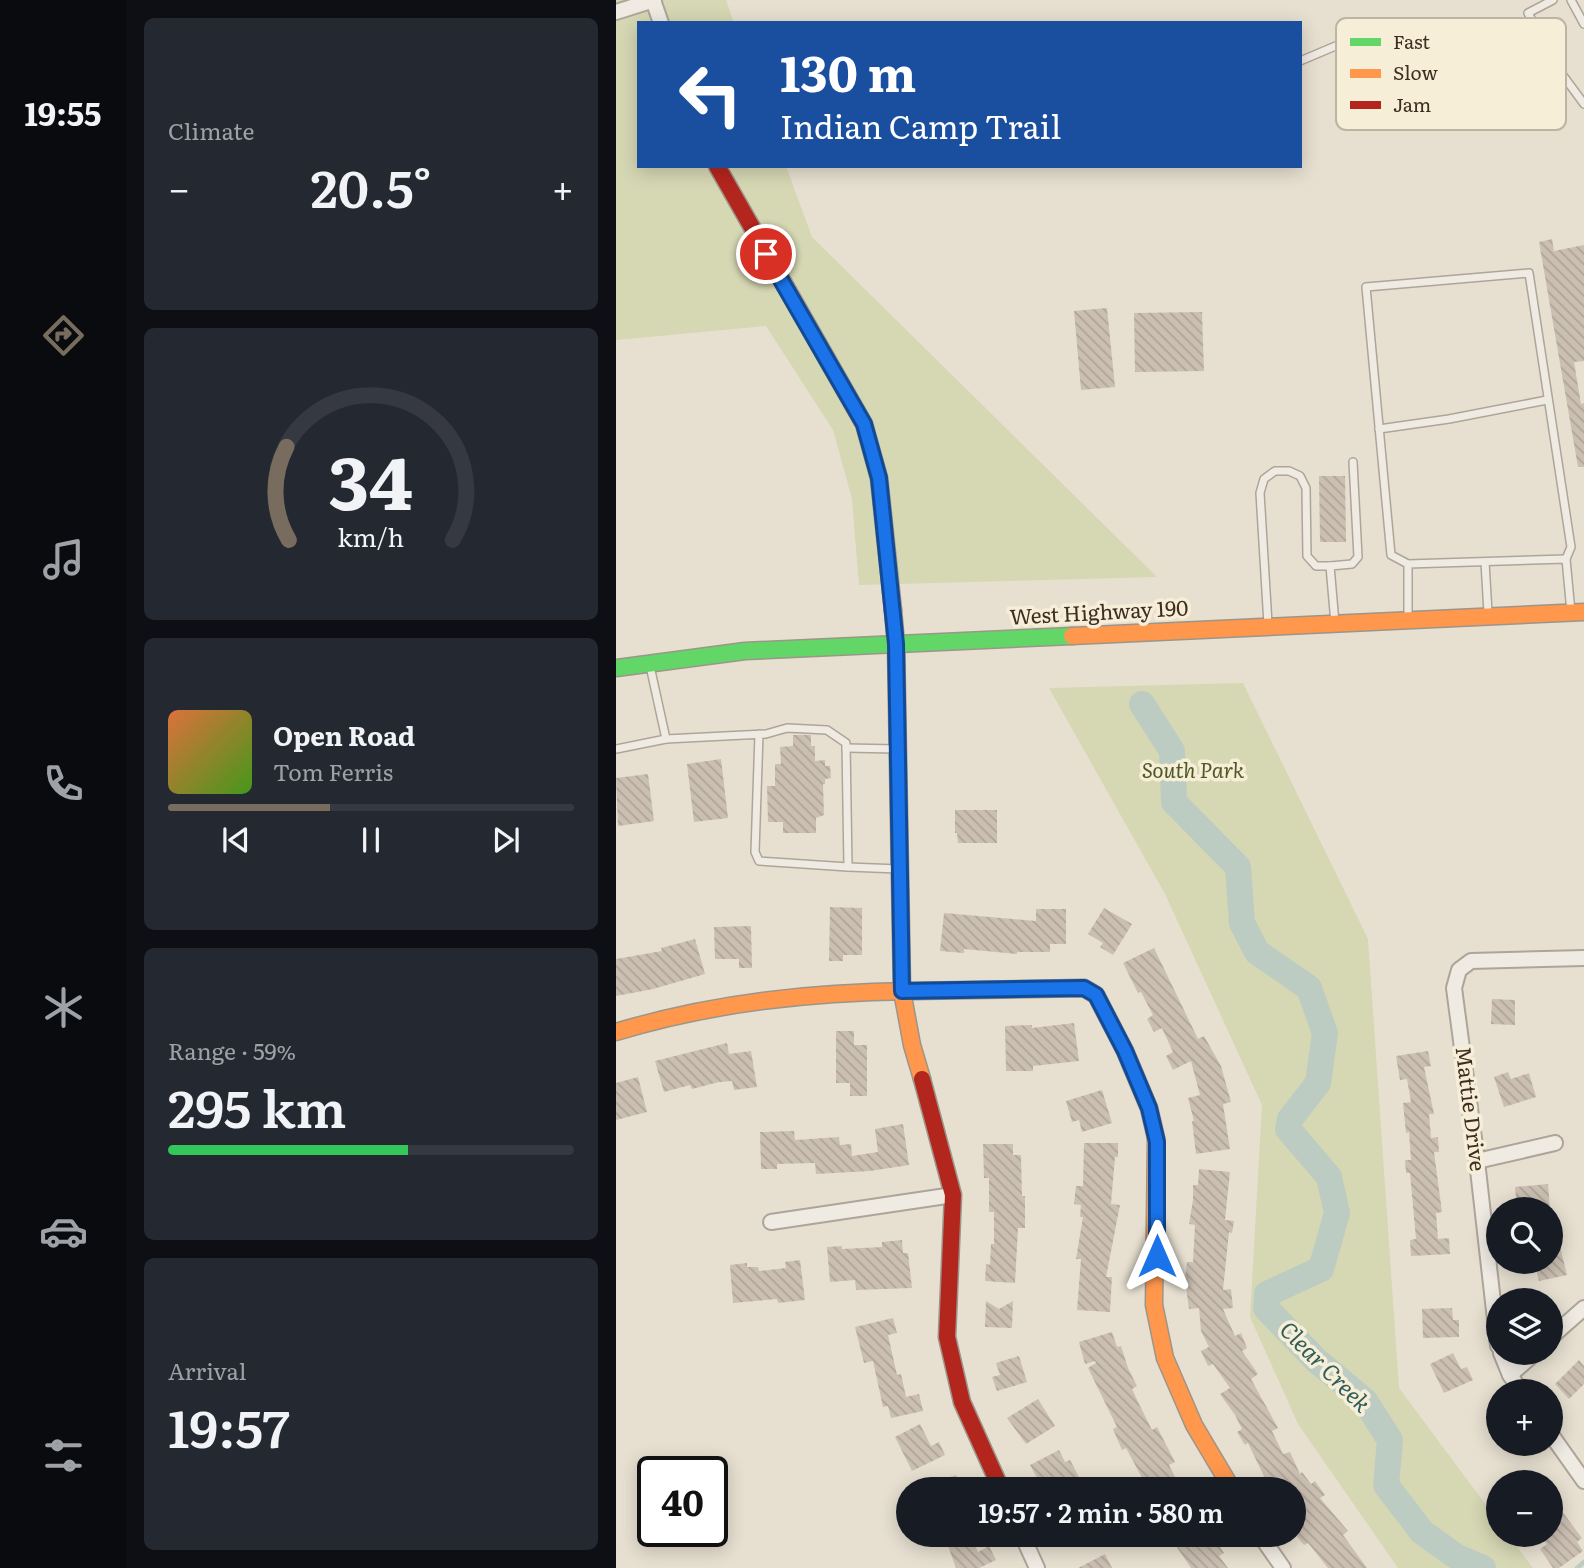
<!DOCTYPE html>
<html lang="en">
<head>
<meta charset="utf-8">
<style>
  :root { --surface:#171b24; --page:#242831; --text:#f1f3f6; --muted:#9ea1a6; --line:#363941; --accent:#786c5e }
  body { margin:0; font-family:Literata,serif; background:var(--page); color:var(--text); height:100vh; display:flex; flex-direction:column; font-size:26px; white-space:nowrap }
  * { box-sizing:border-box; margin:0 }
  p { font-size:23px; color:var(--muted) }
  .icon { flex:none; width:38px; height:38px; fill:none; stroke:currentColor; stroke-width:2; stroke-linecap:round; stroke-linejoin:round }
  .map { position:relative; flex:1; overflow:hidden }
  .panel { display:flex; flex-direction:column; gap:18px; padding:18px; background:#0d0f14; width:490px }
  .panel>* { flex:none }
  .top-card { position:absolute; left:21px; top:21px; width:665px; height:147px; border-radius:0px; box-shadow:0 4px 18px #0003; background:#1a4fa0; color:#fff; overflow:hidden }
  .tools { position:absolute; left:870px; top:1197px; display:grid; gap:14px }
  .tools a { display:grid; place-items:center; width:77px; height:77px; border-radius:50%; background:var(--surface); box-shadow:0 4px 18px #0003; font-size:35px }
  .speed { position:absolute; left:21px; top:1456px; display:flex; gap:14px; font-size:35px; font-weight:700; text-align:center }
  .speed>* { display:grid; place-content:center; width:91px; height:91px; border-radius:50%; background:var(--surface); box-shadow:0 4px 18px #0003; line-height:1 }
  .speed .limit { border:4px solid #111; border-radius:10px; background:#fff; color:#111 }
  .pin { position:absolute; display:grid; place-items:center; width:60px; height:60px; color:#fff; margin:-30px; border:4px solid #fff; border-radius:50%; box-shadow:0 2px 7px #0007 }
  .me { position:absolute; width:77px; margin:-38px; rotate:0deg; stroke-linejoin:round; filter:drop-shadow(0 0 5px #0008) }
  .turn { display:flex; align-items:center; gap:24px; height:147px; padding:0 28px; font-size:32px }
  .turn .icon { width:91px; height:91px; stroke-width:2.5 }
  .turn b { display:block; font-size:49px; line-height:60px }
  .big { font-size:52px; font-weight:600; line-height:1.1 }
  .panel .card { flex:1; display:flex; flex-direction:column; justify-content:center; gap:10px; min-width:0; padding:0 24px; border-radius:10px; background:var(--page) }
  .panel .dial { align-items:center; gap:0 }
  .dial svg { height:182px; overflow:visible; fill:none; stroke:var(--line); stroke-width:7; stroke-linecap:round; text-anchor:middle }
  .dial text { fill:var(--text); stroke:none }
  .song { display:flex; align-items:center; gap:21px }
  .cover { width:84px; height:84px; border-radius:10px; background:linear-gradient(135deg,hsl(20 70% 55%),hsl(100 70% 35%)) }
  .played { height:7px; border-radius:4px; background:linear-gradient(90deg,var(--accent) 40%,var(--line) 40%) }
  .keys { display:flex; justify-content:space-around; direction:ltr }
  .heat { display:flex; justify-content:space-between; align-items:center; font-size:38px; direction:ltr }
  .charge { height:10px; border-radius:5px; background:linear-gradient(90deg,#34c759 59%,var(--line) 0) }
  .trip { position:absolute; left:280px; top:1477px; width:410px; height:70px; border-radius:35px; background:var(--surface); box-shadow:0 4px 18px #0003; font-weight:600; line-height:70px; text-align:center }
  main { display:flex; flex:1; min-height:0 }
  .dock { display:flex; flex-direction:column; width:126px; justify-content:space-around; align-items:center; background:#090b0e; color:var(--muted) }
  .dock .icon { width:49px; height:49px }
  .dock .active { color:var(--accent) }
  .dock b { font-size:32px; color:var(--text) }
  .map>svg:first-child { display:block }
</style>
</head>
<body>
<main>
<nav class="dock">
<b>19:55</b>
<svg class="icon active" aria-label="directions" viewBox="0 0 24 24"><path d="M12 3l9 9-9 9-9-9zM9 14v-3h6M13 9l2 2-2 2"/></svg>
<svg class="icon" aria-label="music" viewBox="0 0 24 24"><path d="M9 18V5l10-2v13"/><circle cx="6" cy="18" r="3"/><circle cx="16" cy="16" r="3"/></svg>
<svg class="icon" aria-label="phone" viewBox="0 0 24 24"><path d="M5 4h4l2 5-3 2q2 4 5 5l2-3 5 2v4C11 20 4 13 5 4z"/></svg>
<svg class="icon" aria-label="climate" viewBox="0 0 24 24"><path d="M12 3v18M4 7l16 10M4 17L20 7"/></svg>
<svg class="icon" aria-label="car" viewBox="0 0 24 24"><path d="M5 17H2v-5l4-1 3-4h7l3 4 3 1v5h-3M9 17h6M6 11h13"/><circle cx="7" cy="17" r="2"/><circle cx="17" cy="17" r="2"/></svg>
<svg class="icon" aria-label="filters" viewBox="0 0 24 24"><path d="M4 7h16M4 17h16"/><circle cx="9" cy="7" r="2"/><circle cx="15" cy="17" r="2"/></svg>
</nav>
<section class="panel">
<div class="card"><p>Climate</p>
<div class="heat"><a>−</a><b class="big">20.5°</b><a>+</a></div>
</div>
<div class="card dial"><svg viewBox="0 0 100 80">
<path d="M14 69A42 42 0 1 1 86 69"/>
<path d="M14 69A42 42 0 0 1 13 28" stroke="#786c5e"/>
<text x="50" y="56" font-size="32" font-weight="700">34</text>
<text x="50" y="72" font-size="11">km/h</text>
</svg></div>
<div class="card">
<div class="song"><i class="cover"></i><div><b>Open Road</b><p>Tom Ferris</p></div></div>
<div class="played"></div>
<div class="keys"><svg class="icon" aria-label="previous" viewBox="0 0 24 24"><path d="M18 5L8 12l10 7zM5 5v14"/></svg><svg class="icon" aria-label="pause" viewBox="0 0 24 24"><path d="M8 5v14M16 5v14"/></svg><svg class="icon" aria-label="next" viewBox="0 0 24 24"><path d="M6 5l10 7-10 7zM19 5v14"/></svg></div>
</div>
<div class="card"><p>Range · 59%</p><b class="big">295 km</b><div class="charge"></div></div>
<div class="card"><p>Arrival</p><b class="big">19:57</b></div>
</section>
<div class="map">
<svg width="968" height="1568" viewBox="0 0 968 1568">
  <defs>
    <pattern id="building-back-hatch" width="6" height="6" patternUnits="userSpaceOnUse" patternTransform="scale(1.75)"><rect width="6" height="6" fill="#cbbfb2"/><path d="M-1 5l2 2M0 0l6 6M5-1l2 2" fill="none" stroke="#afa499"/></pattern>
  </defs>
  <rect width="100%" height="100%" fill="#e7e0d1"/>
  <g fill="#d6d7b3">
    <path d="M0,0h110l8,23h-95v143h147l26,71 345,340 -298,8 -7,-86 -19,-69 -67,-104 -150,14z"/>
    <path d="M627,683l125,256 31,449 99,133v14h10l25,33h-135l-100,-144 -48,-107 12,-212 -97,-211 -116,-206z"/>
  </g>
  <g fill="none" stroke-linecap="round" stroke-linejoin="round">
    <path stroke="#bcccc2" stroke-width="4.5" d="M961,1568l7,-6"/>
    <path stroke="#bcccc2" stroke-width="26" d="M526,704l30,47 2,51 64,65 4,56 15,29 52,36 16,45 -7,50 -28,36 -2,10 41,48 8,36 -16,56 -54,25 -1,14 50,52 49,41 25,39 -4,45 36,47 35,25 26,11"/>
  </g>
  <g fill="url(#building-back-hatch)">
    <path d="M936,239l2,12 30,-6v116l-10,1 7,42 3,-1v64h-6l-39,-225z"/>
    <path d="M491,308l8,79 -34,3 -7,-79z"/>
    <path d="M586,312l2,59 -69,1 -1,-59z"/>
    <path d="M703,476h26l1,66h-26z"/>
    <path d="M177,735h18v11h4v15l10,-1v6h5l1,12 -6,1v5h-2l1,31 -8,3v15h-33v-11h-15l-1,-36h8v-22h6l-1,-17 13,-1z"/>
    <path d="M105,759l7,59 -34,4 -7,-58z"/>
    <path d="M32,774l6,47 -36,5 -2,-48z"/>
    <path d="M339,810h42v33h-39l-1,-10h-2z"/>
    <path d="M214,907l32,1v47h-19v6h-14z"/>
    <path d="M488,908l28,16 -19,31 -13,-8 3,-4 -15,-9z"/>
    <path d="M420,909h30v35h-16v8h-33v2l-53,-5v4l-24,-2 4,-38 92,8z"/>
    <path d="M135,926l1,42h-13v-9h-24l-1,-32z"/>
    <path d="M79,939l10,35 -52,15 -37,7v-37l46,-8 -1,-3z"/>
    <path d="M538,948l44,91 6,-3 17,30 10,36 -8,2 7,45 -34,5 -4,-33h2l-6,-23 12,-3 -9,-34 -18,9 -7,-14 7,-4 -11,-24 -8,4 -7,-13 6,-4 -12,-23 -3,1 -15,-30z"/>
    <path d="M876,999l23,1v25l-24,-1z"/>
    <path d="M458,1023l5,38 -46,5v5h-27l-1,-45 27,-1v3z"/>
    <path d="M220,1031h18v14h13v51h-17v-13h-14z"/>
    <path d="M111,1043l2,11 22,-3 6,36 -23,3 -2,-9 -13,1 -27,7 -2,-4 -26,7 -9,-31z"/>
    <path d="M812,1051l3,15 -7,1 10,47h-5l2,24 7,-1 1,15h-5l8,60 -6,1 2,26 11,-1 1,16 -39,2 -1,-16 6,-1 -6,-66h-4l-1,-13h6l-2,-28 -3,1 -3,-30 8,-1 -4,-23 -7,1 -4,-24z"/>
    <path d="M892,1072l3,7 18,-6 7,24 -32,10 -10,-30z"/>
    <path d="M22,1077l9,35 -31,8v-37z"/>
    <path d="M486,1090l10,33 -30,9 -3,-12 -7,2 -6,-21z"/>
    <path d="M287,1124l6,41 -39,6 -54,3 -1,-11 -38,1v5h-16l-1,-37 34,-1 1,9 44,-3 1,8 11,-1 1,12 26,-4 -3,-23z"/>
    <path d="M468,1143h34v14h-3l-4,47 9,1 -14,72h6l-2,35 -33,-2 4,-51h-5l7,-42h-3l1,-12 -7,-1 2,-18h7z"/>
    <path d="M367,1144h30v11h8l1,41h3v32h-7l-3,55 -30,-2 1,-17 4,1 1,-21h3v-32h-5v-34h-5z"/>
    <path d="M583,1169l31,3 -5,48 9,1 -2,12 -3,-1 -6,58 8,-1 2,19 -10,1 12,27 6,-3 6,15 -5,3 16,23 -7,5 27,49 -6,3 11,23 7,-2 10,22 2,-2 9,12 4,-3 10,14 -5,3 28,33 -5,4 24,33h-39l-20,-25 -4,2 -10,-12 8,-7 -9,-12v-25h-23l-22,-46 -3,2 -8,-13 5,-3 -7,-14 -15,-21 10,-6 -17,-24 -5,2 -7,-15 8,-4 -8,-16 -2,-23 -10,1 -4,-30 2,-17h6l2,-37 -6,-1 4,-24v-15h5z"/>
    <path d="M932,1184l2,25h-33l-2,-22z"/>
    <path d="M934,1226h5l12,49 -28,6 -5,-19h16z"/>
    <path d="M286,1240l1,13h5l4,35 -56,2 -1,-10 -25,2 -3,-35 15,-1v3l40,-2v-5z"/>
    <path d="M184,1260l5,40 -27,3 -1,-4 -44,4 -3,-38 17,-2v4h11l1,4 27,-3 -1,-6z"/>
    <path d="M370,1301l13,8 14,-8 -1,27 -27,-1z"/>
    <path d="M836,1308l1,12h6v17l-36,1 -1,-29z"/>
    <path d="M277,1318l4,15 -9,2 9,40 4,-1 5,23 13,-3 4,17 -32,7 -3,-12 -5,1 -10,-46 -9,2 -9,-36z"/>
    <path d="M496,1332l5,15 4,-1 7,22 9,18 -5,3 7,15 13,26 5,-3 18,35 -6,3 7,14 -18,10h-10l-22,-41 -4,2 -9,-21 4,-2 -29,-59 8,-5 -1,-2 -10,3 -6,-22z"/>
    <path d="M837,1353l8,16 6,-2 6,13 -29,13 -14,-29z"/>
    <path d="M403,1356l8,26 -30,9 -5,-14 8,-2 -4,-12z"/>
    <path d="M963,1360l5,6v18l-15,15 -14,-15z"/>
    <path d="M422,1399l17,27 -29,18 -19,-26z"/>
    <path d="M304,1424l11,22 8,-4 6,13 -33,16 -17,-34z"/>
    <path d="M443,1450l6,12 5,-2 10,19 -20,10h-17l-13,-24z"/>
    <path d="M340,1475l5,14h-41l-1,-2z"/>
    <path d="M942,1506l24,32 -5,4 6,9 -24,17h-6l-13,-19 7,-5 -8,-9h11v-23z"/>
    <path d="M348,1535h6l8,17 11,-6 7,14 -17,8h-23l-9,-25z"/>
    <path d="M577,1535h12l6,9 5,-3 8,12 -5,3 9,12h-37l-15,-22z"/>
    <path d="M489,1554l7,14h-34z"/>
  </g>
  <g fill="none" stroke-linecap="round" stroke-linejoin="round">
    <defs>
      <g id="lane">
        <path d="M937,0l-25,13 31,57"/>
        <path d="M955,0l13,24"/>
        <path d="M684,61l45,-19 19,1 44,12 68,7 66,1 17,7 25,34"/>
        <path d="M763,429l70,-10 98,-19"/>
        <path d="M869,562l3,51"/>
        <path d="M792,564l-17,-9 -25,-268 163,-14 42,274 -5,12"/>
        <path d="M792,618v-54l158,-5 5,53"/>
        <path d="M719,623l-5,-57 22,-2 6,-7 -5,-95"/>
        <path d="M652,624l-8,-131 4,-14 11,-8h14l11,5 6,12 1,68 9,10h14"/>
        <path d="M50,739l100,-5 21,-6 40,2 19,13 2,124 -89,-6 -4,-9 4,-118"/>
        <path d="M230,748l51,1"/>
        <path d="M0,749l50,-10 -16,-73"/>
        <path d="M232,867l51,2"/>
      </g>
      <g id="street">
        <path d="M37,0l8,23"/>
        <path d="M0,12l38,-12"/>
        <path d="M861,1161l78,-18"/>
        <path d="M155,1222l182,-27"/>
        <path d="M934,1338l34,-30"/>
        <path d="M882,1346l-21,-185 -23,-173 5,-18 12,-9 113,-3"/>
        <path d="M885,1353l9,22 11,16"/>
        <path d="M894,1375l25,-22"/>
        <path d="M934,1433l34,48"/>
        <path d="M406,1535l15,33"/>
        <path d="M644,1535l23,33"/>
      </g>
      <g id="fast">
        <path d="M0,668l129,-17 327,-15"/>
        <path d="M295,991l173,-3 12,7 29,56 24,57 7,30"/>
      </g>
      <g id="slow">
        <path d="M277,610l3,34 6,347 10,54 10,34"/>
        <path d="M456,636l512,-24"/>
        <path d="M0,1032c95,-29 196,-40 295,-41"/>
        <path d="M540,1138l-2,167 11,53 29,67 38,64"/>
      </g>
      <g id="jam">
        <path d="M101,166l147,258 15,54 14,132"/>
        <path d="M306,1079l31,116 -6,142 15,65 39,87"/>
      </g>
    </defs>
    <use href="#lane" stroke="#ada599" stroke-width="10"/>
    <use href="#street" stroke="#ada599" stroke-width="18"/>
    <use href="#fast" stroke="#9c958a" stroke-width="19"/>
    <use href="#slow" stroke="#9c958a" stroke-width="19"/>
    <use href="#jam" stroke="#9c958a" stroke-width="19"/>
    <use href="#lane" stroke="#efebe3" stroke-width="7"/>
    <use href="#street" stroke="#efebe3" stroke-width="14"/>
    <use href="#fast" stroke="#63d668" stroke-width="16"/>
    <use href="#slow" stroke="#ff974d" stroke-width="16"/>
    <use href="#jam" stroke="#b3261e" stroke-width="16"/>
  </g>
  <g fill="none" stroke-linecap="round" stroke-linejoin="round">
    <defs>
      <path id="route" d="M150,254l98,170 15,54 17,166 6,347 182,-3 12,7 29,56 24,57 8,34v114"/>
    </defs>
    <use href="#route" stroke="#114b97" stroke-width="18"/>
    <use href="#route" stroke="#1a73e8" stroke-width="12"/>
  </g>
  <g text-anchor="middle" stroke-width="7" stroke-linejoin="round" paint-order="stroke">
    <g font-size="21" fill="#3d2e20" stroke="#f7eed8">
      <text transform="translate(483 613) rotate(-3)" y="7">West Highway 190</text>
      <text transform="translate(854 1109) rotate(83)" y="7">Mattie Drive</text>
    </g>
    <g font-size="21" font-style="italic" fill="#4d5a26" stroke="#f7eed8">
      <text x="577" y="778">South Park</text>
    </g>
    <g font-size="23" font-style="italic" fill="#2f5d5a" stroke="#f7eed8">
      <text transform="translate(709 1367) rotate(45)" y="8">Clear Creek</text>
    </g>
  </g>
  <rect x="720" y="18" width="230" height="112" rx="10" fill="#f7eed8" stroke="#bfb4a1" stroke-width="2"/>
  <rect x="734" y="38" width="31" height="8" fill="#63d668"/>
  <rect x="734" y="69" width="31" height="9" fill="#ff974d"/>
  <rect x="734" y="101" width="31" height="8" fill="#b3261e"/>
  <g font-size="19" fill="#3d2e20">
    <text x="777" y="49">Fast</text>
    <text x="777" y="80">Slow</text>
    <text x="777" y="112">Jam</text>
  </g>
</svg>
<div class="tools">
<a><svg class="icon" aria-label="search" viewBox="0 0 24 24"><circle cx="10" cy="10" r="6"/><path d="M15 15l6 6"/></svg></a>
<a><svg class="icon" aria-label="layers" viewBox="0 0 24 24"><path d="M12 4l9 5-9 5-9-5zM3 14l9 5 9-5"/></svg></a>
<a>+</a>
<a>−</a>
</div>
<div class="speed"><div class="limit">40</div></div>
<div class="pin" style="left:150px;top:254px;background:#d93025"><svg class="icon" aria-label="arrive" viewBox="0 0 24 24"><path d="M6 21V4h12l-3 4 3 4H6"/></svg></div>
<svg class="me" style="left:541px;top:1256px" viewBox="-20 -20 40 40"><path d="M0-17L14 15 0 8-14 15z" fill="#1a73e8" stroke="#fff" stroke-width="4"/></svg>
<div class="trip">19:57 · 2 min · 580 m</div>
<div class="top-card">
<div class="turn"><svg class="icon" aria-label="left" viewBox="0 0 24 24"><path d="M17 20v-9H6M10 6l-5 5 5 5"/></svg><div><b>130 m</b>Indian Camp Trail</div></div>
</div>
</div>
</main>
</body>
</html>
